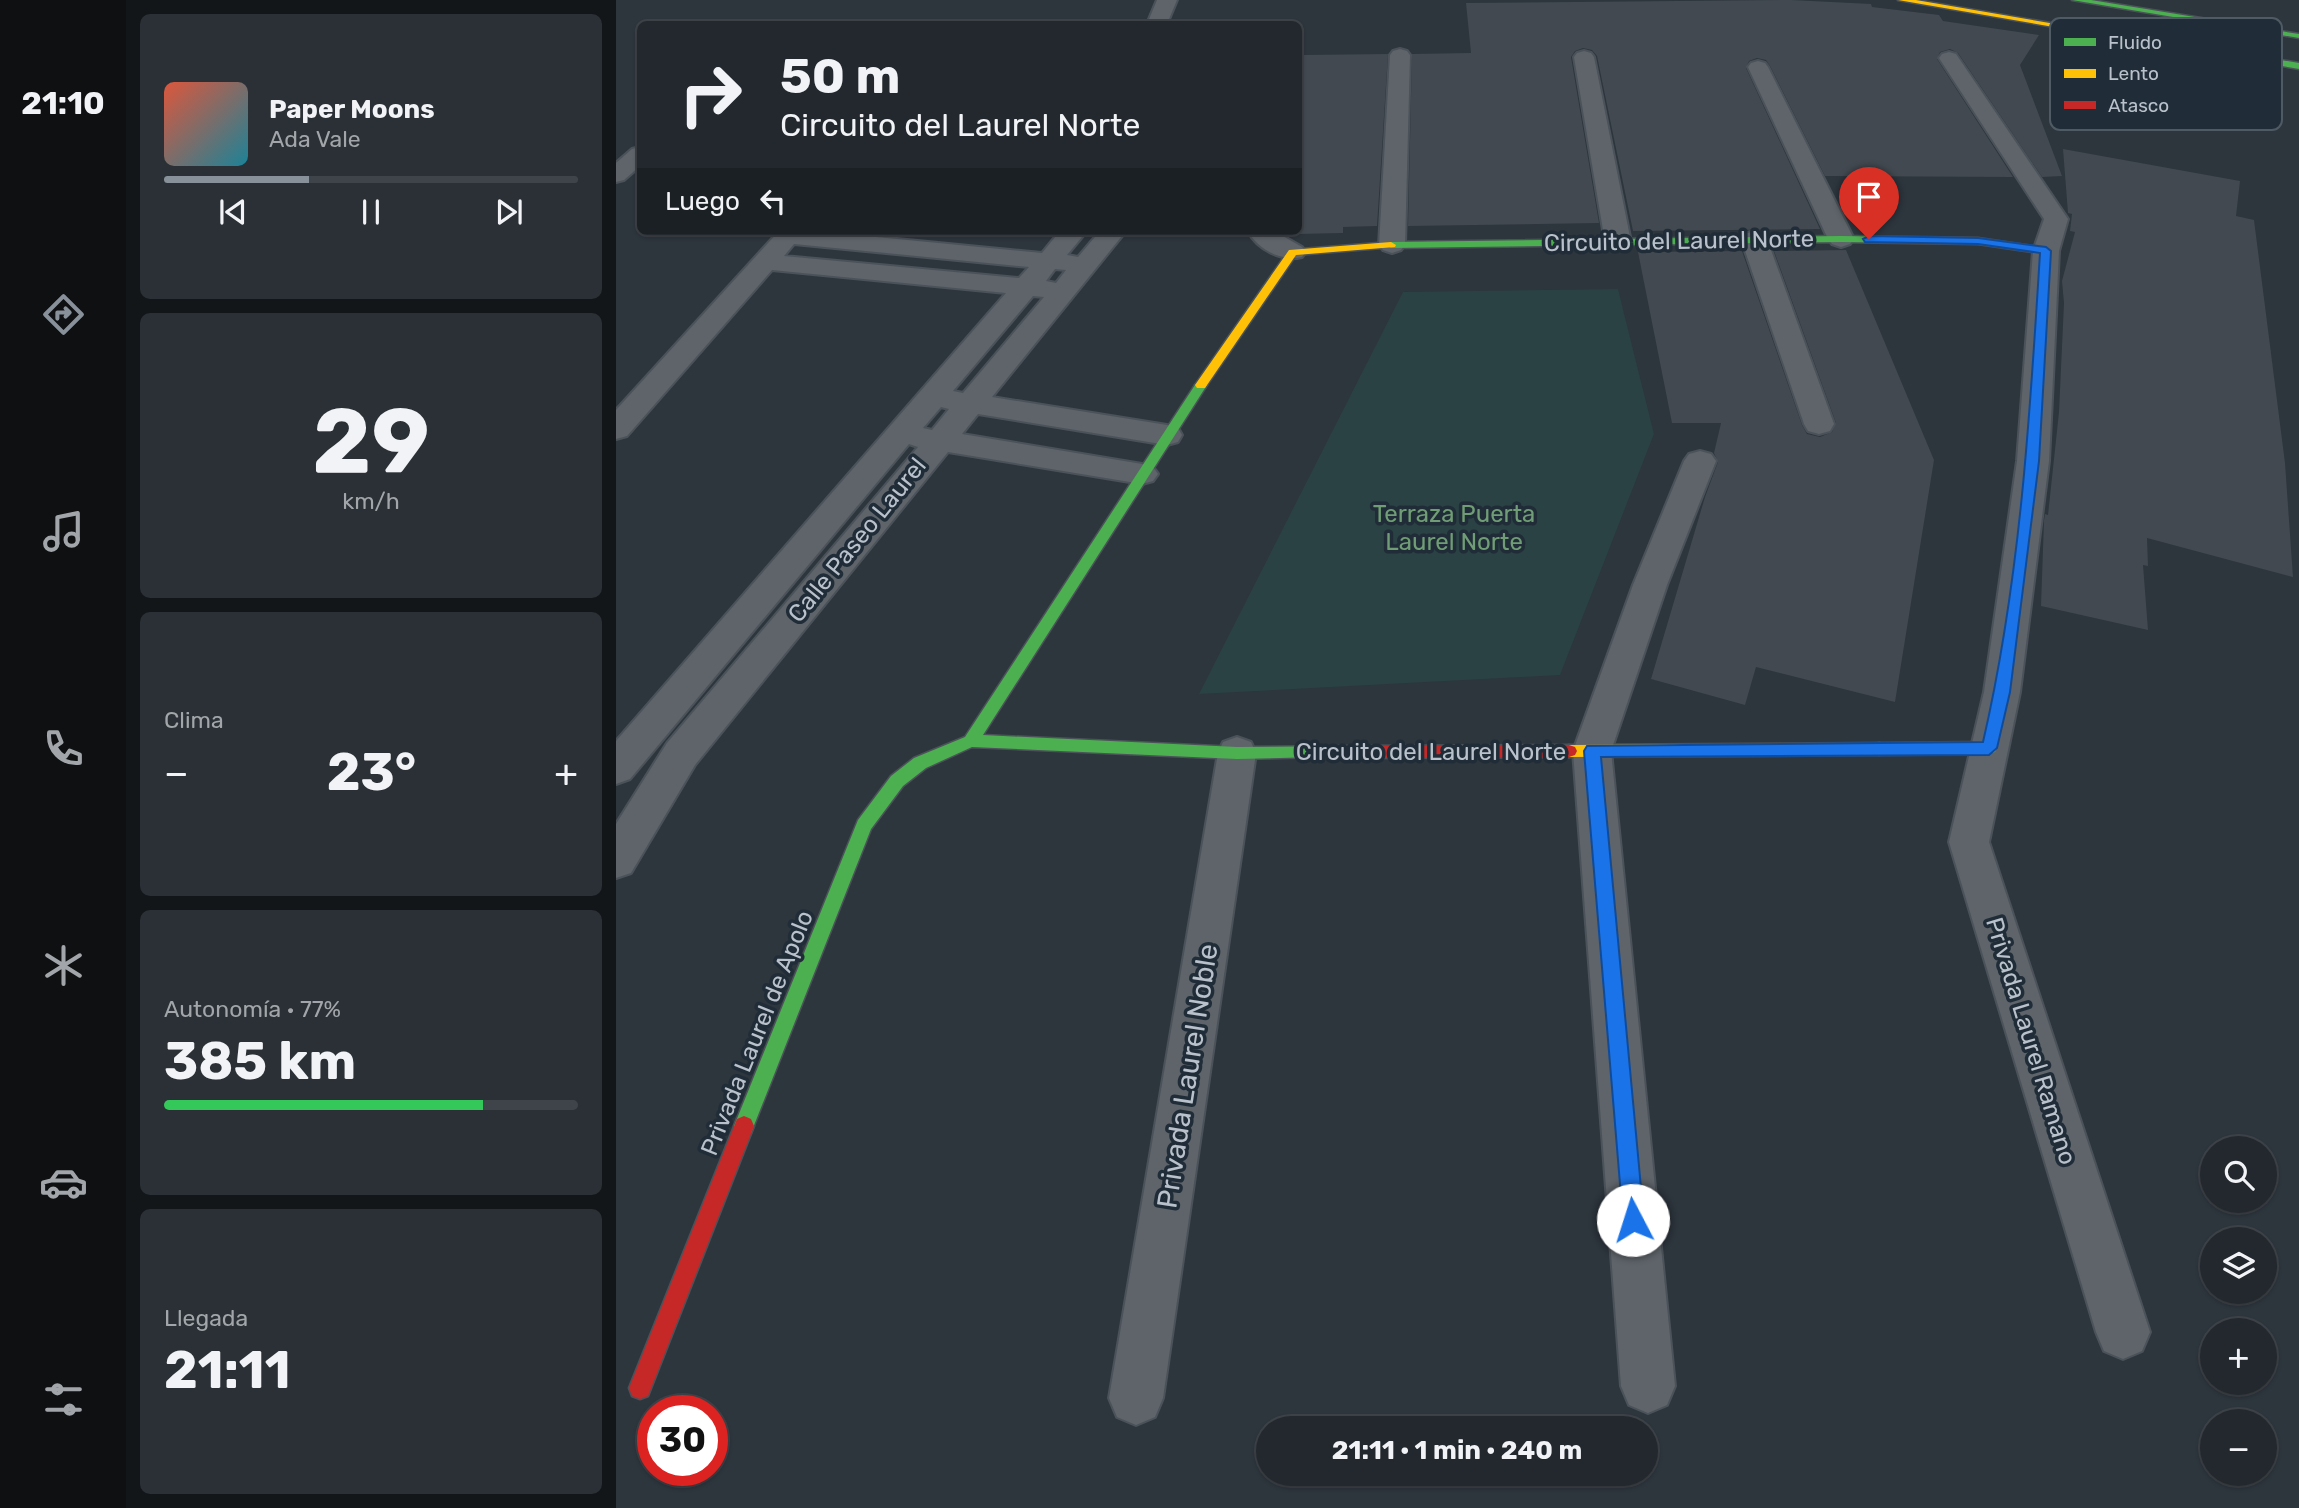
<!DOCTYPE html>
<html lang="es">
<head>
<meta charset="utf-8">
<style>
  :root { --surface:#22282e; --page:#2a3036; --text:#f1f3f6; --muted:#a2a6aa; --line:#3f444a; --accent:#88919a }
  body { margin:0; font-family:Rubik,sans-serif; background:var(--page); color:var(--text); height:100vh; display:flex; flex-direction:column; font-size:26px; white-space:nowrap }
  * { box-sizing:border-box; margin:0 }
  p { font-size:23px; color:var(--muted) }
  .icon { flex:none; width:38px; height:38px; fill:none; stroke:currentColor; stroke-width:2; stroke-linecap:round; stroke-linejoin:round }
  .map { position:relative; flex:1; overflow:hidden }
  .sheet { display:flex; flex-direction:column; gap:14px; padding:14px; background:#131619; width:490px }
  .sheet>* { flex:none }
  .banner { position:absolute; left:21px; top:21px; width:665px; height:214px; border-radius:10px; box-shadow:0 2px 5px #0004,0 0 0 2px var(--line); background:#22282e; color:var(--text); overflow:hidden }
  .controls { position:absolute; left:1584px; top:1136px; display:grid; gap:14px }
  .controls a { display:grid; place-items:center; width:77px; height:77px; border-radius:50%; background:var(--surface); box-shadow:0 2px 5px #0004,0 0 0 2px var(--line); font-size:35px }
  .speed { position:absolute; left:21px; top:1395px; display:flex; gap:14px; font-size:35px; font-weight:700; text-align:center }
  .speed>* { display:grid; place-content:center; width:91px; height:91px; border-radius:50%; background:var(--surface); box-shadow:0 2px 5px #0004,0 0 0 2px var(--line); line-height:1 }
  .speed .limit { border:10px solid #d22; background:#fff; color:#111 }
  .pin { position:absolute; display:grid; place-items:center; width:60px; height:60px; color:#fff; margin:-72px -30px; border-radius:50% 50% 50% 0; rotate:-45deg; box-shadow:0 0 7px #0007 }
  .pin .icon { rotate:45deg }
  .me { position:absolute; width:77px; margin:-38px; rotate:355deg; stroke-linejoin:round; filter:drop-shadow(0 0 5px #0008) }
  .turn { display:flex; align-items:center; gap:24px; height:147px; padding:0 28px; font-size:32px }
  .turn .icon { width:91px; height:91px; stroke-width:2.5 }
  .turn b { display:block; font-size:49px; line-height:60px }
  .then { display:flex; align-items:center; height:66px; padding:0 28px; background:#0003; gap:14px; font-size:26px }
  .big { font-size:52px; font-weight:700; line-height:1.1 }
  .sheet .tile { flex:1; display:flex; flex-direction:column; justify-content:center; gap:10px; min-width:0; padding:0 24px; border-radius:10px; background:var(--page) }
  .sheet .dial { align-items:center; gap:0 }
  .dial b { font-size:91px; line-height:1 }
  .song { display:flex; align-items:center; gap:21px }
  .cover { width:84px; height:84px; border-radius:10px; background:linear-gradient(135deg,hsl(10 70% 55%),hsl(190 70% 35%)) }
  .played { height:7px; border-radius:4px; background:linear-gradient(90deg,var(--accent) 35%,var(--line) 35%) }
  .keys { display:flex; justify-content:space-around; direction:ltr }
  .heat { display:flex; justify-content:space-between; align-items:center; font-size:38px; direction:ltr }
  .charge { height:10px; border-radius:5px; background:linear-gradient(90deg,#34c759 77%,var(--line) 0) }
  .trip { position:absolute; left:640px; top:1416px; width:402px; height:70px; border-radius:35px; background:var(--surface); box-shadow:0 2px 5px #0004,0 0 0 2px var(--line); font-weight:700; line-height:70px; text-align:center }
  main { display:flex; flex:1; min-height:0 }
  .menu { display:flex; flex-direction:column; width:126px; justify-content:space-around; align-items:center; background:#0e1012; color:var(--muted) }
  .menu .icon { width:49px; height:49px }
  .menu .current { color:var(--accent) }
  .menu b { font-size:32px; color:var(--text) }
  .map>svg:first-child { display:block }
</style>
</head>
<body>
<main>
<nav class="menu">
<b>21:10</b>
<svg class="icon current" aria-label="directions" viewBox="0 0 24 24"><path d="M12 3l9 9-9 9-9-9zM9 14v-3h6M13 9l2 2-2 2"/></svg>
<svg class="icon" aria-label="music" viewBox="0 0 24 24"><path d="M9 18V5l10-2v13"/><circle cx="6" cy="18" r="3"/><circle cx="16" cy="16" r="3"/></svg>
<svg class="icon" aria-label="phone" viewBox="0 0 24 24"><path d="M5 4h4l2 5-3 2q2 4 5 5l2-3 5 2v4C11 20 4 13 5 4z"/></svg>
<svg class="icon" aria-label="climate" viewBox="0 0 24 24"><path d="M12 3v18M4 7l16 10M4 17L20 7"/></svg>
<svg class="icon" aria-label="car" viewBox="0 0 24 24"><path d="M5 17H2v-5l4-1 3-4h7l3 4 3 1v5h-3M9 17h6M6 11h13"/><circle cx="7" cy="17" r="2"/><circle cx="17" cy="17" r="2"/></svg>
<svg class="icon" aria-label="filters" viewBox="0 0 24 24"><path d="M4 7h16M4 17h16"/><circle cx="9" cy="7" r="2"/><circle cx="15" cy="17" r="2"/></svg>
</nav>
<section class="sheet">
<div class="tile">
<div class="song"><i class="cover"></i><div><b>Paper Moons</b><p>Ada Vale</p></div></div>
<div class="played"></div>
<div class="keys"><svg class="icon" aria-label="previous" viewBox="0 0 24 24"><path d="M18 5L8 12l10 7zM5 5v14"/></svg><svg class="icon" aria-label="pause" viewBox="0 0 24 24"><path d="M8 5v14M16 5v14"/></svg><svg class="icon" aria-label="next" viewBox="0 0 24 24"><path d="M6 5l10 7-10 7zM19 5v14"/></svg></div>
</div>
<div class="tile dial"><b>29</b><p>km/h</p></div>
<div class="tile"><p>Clima</p>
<div class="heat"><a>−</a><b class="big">23°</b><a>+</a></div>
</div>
<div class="tile"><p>Autonomía · 77%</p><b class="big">385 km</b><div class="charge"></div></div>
<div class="tile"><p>Llegada</p><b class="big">21:11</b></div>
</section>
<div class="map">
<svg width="1683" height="1508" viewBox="0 0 1683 1508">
  <rect width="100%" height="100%" fill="#2d353d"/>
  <path fill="#2a4243" d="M1002,289l36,145 -94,241 -361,19 204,-402z"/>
  <g fill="#424950">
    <path d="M1175,0l80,4 1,3 67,8 4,6 96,14 -19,30 42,111 -20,1 -84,-124 -8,-4 -10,3 -3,7 76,118 -188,-1 -55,-110 -4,-6 -9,-2 -8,3 -3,7 74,161 -187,2 -36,-175 -5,-6 -9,-2 -8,3 -4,6 28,166 -191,3 4,-172 59,-1 -5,-50z"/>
    <path d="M772,54l-11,172 -34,1v6l-45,1v-159l5,-20z"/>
    <path d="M1447,149l177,32 -4,35 18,4 31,243 8,114 -146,-39 1,28 -5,-1 5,65 -107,-24 3,-86 1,-6 3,1 11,-103 5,-109 -2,-22 13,-49 -5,-1 2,-17 -4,-1z"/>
    <path d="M1230,250l88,210 -39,242 -139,-35 -11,38 -94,-26 54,-182 13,-35 -4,-9 7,-30h-49l-34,-171 104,-1 60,174 5,9 13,3 12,-5 4,-9 -62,-172z"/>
  </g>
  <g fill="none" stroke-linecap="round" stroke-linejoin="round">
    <defs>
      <g id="street">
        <path d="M541,0h20l-10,24h-20z"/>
        <path d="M784,49l7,2 3,4 -5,190 -4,5 -9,3 -9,-3 -4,-5 11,-190 3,-4z"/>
        <path d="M968,51l7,2 3,4 37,185 -4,5 -9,3 -9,-3 -4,-5 -31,-185 3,-4z"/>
        <path d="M1333,52l7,2 112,165 -9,32 -10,210 -29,231 -31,150 161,490 -8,19 -19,8 -19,-8 -8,-19 -147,-490 35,-150 33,-231 16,-210 11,-32 -105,-161 3,-4z"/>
        <path d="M1142,61l7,2 3,4 86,172 -4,5 -9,3 -9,-3 -4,-5 -80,-172 3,-4z"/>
        <path d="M24,147v19l-16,14 -8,2v-19l16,-14z"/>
        <path d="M163,231h36l227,22 18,-22h27l-20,24 11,2 22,-26h26l-134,166 175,28 11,3 4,7 -4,7 -11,3 -189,-31 -16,20 180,30 11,3 5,7 -5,7 -11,3 -194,-32 -253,313 -64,108 -15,5v-54l51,-81 251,-296 -9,-3 -279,335 -14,5v-43l390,-448 -234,-23 -145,166 -11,3v-29zM178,244l235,23 -10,11 -235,-22zM439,269l11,1 -10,13 -10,-2zM417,296l11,1 -81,96 -10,-2zM325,407l8,2 -17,21 -9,-2z"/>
        <path d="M632,231h26l28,16 4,5 -4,5c-20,5 -45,-8 -54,-26z"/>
        <path d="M1138,231l9,3 4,5 67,185 -4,7 -11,3 -11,-3 -4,-7 -63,-185 4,-5z"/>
        <path d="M1084,451l11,3 5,7 -49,124 -56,166 64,635 -8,19 -19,8 -19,-8 -8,-19 -48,-635 60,-166 51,-124 5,-7z"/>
        <path d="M621,737l14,5 5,11 -93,645 -8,19 -19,8 -19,-8 -8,-19 109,-645 5,-11z"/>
      </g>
      <g id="fast">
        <path d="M1456,0h19l208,34v4z"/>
        <path d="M1576,45l107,18v6l-110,-19 -1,-2z"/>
        <path d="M1225,236l137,2 68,10 5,3 -5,3 -68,-10 -137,-2 -450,6 -5,-3 5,-3z"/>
        <path d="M585,381l6,4 -224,350 254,12 114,-1 6,2 2,4 -2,4 -120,3 -265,-12 -46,21 -23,18 -32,43 -120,304 -7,3 -7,-3 -3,-7 124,-306 33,-44 23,-18 51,-21 230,-352z"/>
        <path d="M1373,742l6,2 2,4 -2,4 -6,2 -110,1 -6,-2 -2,-4 2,-4 6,-2z"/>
      </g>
      <g id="slow">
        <path d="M1282,0h18l280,48 -4,3z"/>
        <path d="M775,242l5,3 -1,2 -99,8 -91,133h-8l-2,-3 94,-135z"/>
        <path d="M1263,743l6,2 2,4 -2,4 -6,2 -310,2 -6,-2 -2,-4 2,-4 6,-2z"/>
      </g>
      <g id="jam">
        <path d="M953,745l6,2 2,4 -2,4 -6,2 -218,1 -6,-2 -2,-4 2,-4 6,-2z"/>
        <path d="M128,1116l7,3 3,7 -106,270 -8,3 -8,-3 -3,-8 108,-269z"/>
      </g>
    </defs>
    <use href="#street" stroke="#4b5259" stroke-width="4"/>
    <use href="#fast" stroke="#4b5259" stroke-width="3"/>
    <use href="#slow" stroke="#4b5259" stroke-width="3"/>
    <use href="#jam" stroke="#4b5259" stroke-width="3"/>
    <use href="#street" fill="#5e646a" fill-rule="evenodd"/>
    <use href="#fast" fill="#4caf50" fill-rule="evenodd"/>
    <use href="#slow" fill="#ffc107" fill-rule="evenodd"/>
    <use href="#jam" fill="#c62828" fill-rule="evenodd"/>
  </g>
  <path fill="#1a73e8" stroke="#114b97" stroke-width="2" d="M1253,236l109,2 68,9 5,4 -12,210 -29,231 -13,56 -8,7 -388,2 43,463 -3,7 -8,3 -7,-3 -3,-7 -39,-469 3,-5 396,-4c37,-160 47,-326 57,-489l-62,-9 -113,-2 -2,-3z"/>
  <g text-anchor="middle" stroke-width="7" stroke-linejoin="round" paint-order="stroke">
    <g font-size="24" fill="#b9c2cc" stroke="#202d38">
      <text transform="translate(1063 241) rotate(-1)" y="8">Circuito del Laurel Norte</text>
      <text transform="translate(241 540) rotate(-51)" y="8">Calle Paseo Laurel</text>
      <text x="815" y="760">Circuito del Laurel Norte</text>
      <text transform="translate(141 1033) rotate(-68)" y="8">Privada Laurel de Apolo</text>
      <text transform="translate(1415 1041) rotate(73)" y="8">Privada Laurel Ramano</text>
    </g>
    <g font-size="24" fill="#709d75" stroke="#202d38">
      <text x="838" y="522">Terraza Puerta<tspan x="838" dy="28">Laurel Norte</tspan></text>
    </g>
    <g font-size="28" fill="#b9c2cc" stroke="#202d38">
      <text transform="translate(571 1076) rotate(-81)" y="10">Privada Laurel Noble</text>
    </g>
  </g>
  <rect x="1434" y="18" width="232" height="112" rx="10" fill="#202d38" stroke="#4e5a64" stroke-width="2"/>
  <rect x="1448" y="38" width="32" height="8" fill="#4caf50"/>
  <rect x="1448" y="69" width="32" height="9" fill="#ffc107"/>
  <rect x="1448" y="101" width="32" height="8" fill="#c62828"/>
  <g font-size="19" fill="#b9c2cc">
    <text x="1492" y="49">Fluido</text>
    <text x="1492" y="80">Lento</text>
    <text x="1492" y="112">Atasco</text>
  </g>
</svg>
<div class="controls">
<a><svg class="icon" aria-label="search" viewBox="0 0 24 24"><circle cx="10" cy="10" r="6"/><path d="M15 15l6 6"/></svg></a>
<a><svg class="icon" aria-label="layers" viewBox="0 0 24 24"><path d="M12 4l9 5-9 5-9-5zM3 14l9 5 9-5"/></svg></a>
<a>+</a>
<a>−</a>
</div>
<div class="speed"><div class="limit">30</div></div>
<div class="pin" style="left:1253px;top:239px;background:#d93025"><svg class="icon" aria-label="arrive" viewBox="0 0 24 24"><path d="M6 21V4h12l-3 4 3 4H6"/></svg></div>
<svg class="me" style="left:1017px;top:1220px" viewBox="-20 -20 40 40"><circle r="19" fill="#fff"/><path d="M0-13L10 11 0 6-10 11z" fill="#1a73e8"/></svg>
<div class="trip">21:11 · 1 min · 240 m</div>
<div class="banner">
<div class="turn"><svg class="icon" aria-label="right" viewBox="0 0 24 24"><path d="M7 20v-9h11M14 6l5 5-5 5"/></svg><div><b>50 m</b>Circuito del Laurel Norte</div></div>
<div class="then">Luego<svg class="icon" aria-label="left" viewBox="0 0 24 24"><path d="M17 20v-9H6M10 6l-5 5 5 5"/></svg></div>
</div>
</div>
</main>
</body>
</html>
